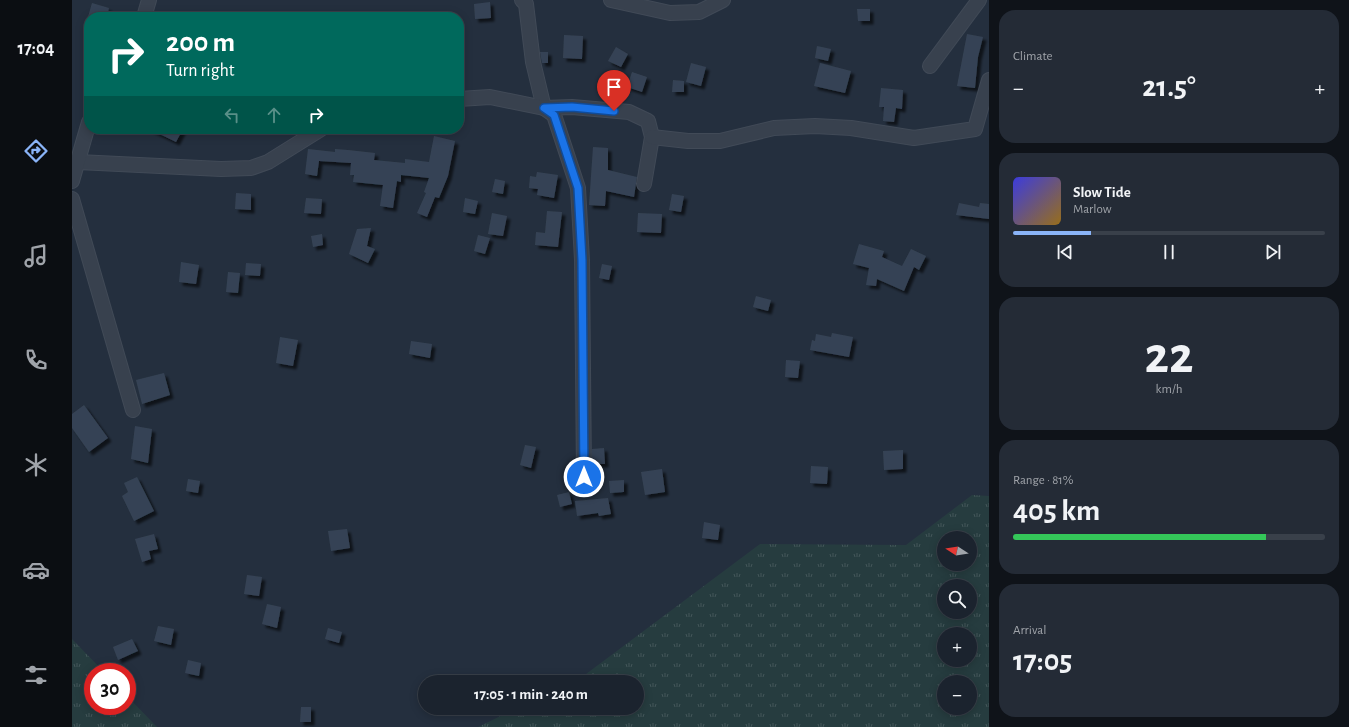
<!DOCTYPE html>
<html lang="en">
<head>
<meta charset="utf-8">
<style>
  :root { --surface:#1b232e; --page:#242b36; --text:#f1f3f6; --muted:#a0a4aa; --line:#39404a; --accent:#8ab4f8 }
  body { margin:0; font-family:"Alegreya Sans",sans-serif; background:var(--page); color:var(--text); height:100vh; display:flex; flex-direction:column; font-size:15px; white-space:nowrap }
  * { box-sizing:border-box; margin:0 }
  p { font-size:13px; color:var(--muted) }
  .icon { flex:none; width:22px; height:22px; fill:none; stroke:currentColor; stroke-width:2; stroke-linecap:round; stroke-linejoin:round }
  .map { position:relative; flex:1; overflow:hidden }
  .panel { display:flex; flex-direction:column; gap:10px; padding:10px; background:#0f1319; width:360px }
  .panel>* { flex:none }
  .top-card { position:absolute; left:12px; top:12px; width:380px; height:122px; border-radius:16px; box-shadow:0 2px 10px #0003,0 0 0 1px var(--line); background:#00695c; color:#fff; overflow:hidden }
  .needle { width:26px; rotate:282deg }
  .fabs { position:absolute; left:865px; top:531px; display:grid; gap:8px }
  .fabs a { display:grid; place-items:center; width:40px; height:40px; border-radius:50%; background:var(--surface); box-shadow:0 2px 10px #0003,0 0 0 1px var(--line); font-size:20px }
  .speed { position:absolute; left:12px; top:663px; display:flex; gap:8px; font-size:20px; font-weight:700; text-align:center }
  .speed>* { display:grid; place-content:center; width:52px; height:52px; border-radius:50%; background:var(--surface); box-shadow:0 2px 10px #0003,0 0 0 1px var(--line); line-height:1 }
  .speed .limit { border:6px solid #d22; background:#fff; color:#111 }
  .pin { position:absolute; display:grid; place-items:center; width:34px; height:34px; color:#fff; margin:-41px -17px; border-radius:50% 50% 50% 0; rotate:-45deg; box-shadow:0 0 4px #0007 }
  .pin .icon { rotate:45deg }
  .me { position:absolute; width:44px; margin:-22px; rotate:0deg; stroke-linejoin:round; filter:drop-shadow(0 0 3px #0008) }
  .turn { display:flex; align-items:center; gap:14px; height:84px; padding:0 16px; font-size:18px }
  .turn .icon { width:52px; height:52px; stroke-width:2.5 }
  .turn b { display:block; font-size:28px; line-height:34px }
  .lanes { display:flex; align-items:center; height:38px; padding:0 16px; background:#0003; justify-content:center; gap:20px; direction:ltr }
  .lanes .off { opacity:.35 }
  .big { font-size:30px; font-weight:600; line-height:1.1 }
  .panel .tile { flex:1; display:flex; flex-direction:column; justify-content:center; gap:6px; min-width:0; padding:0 14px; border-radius:16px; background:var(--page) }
  .panel .dial { align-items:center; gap:0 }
  .dial b { font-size:52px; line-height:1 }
  .song { display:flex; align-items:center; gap:12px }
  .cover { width:48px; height:48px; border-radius:6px; background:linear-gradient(135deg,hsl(240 70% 55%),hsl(40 70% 35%)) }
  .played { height:4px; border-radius:2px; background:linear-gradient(90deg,var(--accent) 25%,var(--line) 25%) }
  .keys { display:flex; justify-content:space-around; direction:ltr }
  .heat { display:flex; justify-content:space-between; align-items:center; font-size:22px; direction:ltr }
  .charge { height:6px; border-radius:3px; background:linear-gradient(90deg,#34c759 81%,var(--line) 0) }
  .trip { position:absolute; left:346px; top:675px; width:226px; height:40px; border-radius:20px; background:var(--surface); box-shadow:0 2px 10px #0003,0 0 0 1px var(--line); font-weight:600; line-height:40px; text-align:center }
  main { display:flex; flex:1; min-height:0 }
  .tab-bar { display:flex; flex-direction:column; width:72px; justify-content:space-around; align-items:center; background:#0b0e12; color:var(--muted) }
  .tab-bar .icon { width:28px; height:28px }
  .tab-bar .on { color:var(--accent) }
  .tab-bar b { font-size:18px; color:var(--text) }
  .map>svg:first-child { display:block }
</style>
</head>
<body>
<main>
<nav class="tab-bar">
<b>17:04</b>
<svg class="icon on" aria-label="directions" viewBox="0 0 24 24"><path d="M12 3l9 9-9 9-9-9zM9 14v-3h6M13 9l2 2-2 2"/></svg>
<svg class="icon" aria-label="music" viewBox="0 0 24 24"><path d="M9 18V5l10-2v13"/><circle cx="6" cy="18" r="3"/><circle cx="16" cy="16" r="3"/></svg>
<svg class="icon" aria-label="phone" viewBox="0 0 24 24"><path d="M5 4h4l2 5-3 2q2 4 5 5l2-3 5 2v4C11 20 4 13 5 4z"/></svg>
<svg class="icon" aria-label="climate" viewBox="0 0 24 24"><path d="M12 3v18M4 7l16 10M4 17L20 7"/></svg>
<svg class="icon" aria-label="car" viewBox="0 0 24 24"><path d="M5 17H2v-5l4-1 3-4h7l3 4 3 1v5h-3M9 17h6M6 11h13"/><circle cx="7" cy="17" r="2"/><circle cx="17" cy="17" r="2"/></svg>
<svg class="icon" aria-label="filters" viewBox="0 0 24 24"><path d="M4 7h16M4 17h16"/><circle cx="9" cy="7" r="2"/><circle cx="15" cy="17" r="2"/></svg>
</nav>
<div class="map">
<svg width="917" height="727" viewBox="0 0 917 727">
  <defs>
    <pattern id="park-tufts" width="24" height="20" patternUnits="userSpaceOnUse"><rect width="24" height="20" fill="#263c3f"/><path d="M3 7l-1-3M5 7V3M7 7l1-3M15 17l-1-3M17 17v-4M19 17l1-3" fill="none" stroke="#435659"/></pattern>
    <filter id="shadow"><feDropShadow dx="3.5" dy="3.5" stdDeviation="1" flood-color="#0009"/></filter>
  </defs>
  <rect width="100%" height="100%" fill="#242f3e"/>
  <g fill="url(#park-tufts)" fill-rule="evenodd">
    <path d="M900,495l17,1v231h-511l39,-19h120v-26h-66l11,-5 178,-133 146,1zM872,538h26v26h-26zM872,586h26v26h-26zM872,634h26v26h-26zM872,682h26v26h-26z"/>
    <path d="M0,639l32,33h-11v34h34v-10l30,31h-85z"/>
  </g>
  <g fill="#364354" filter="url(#shadow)">
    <path d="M418,2l1,16 -16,1 -1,-15z"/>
    <path d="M20,3l17,5 -2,9h-19z"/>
    <path d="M785,9h13v12h-12z"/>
    <path d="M895,34l16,3 -5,20 -3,31 -18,-2z"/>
    <path d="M492,35l19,1 -1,23 -19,-1z"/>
    <path d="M745,46l14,3 -3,12 -13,-3z"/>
    <path d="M544,47l12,7 -7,13 -13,-6z"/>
    <path d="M468,52h8v11h-6z"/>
    <path d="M619,63l15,4 -5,19 -15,-4z"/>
    <path d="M748,63l31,8 -6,22 -31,-7z"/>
    <path d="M560,72l15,5 -5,15 -15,-5z"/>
    <path d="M601,80l11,1v11h-12z"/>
    <path d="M809,88l22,2 -1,19 -6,-1 -2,14 -11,-1 1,-14h-5z"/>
    <path d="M77,129h34l-7,13z"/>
    <path d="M362,136l21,5 -7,35 -9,22 -4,-1 -8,20 -10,-4 9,-20 -2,-1 5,-14 -28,-3v7l-4,-1 -4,27 -13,-2 3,-21 -30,-3 1,-7h-4l1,-12 -32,-2 -2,15 -12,-2 3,-25 27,3v-3l13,1 27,3 -1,7 31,3v-4l24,3z"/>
    <path d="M521,147l15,1v22l29,7 -3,20 -28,-6 -1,15 -16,-1z"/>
    <path d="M465,172l21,3 -4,23 -17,-3 1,-6 -9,-1 1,-12 6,1z"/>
    <path d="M423,179l10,2 -2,13 -11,-2z"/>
    <path d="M164,193l15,1v16l-16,-1z"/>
    <path d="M600,194l12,2 -3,16 -12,-2z"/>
    <path d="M234,198l16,1 -1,15 -17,-1z"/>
    <path d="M393,198l13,3 -3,13 -12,-2z"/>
    <path d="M887,203l20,4 1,-4 9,1v15l-33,-4z"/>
    <path d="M475,211l15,1 -4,35 -23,-2 1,-13 9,1z"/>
    <path d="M420,213l15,3 -4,20 -15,-2z"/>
    <path d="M566,213l24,1 -1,19 -24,-1z"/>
    <path d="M299,228l-4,18 8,3 -7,14 -19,-9 8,-25z"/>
    <path d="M250,234l1,11 -10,2 -2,-11z"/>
    <path d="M406,235l12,3 -5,16 -11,-3z"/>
    <path d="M787,244l25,7 -2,6 20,9 9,-17 15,7 -7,14 -5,-3 -10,24 -27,-12 -1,7 -10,-1 3,-17 -16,-4z"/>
    <path d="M109,262l18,3 -3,19 -17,-2z"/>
    <path d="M174,263l15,1 -1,12 -15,-1z"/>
    <path d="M530,264l10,2 -3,14 -10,-2z"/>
    <path d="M156,272l12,1 -2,20 -12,-1z"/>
    <path d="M684,296l15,4 -3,11 -15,-4z"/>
    <path d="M760,333l21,4 -4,20 -39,-7 2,-10 3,1 1,-7 15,3z"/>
    <path d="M208,337l18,3 -5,26 -17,-3z"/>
    <path d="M339,341l21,3 -2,14 -21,-4z"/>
    <path d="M714,360l14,1 -2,17 -13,-1z"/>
    <path d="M92,373l6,22 -28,9 -6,-24z"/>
    <path d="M12,405l24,33 -19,14 -17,-24v-14z"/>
    <path d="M63,426l17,3 -4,34 -17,-4z"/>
    <path d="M453,445l11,2 -5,21 -11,-3z"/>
    <path d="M532,448l1,16h-13v-15z"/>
    <path d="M831,450v19l-19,1 -1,-19z"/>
    <path d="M739,466l17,1 -1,17 -17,-1z"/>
    <path d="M590,469l3,23 -20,3 -4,-23z"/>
    <path d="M65,477l17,34 -20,10 -12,-25 6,-4 -4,-9z"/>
    <path d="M116,479l12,2 -2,12 -12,-2z"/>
    <path d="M552,480v12l-14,1 -1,-12z"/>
    <path d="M497,492l3,12 -12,3 -3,-12z"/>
    <path d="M536,498l3,16 -12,2 -1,-3 -21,3 -2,-15z"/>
    <path d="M632,522l16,3 -2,15 -16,-2z"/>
    <path d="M275,529l3,19 -19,3 -3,-20z"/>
    <path d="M82,534l4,15 -9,2 2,8 -9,3 -7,-23z"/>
    <path d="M175,575l15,2 -3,19 -15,-2z"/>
    <path d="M195,604l14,3 -4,21 -15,-4z"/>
    <path d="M86,626l16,3 -3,16 -17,-4z"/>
    <path d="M256,628l14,4 -3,11 -14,-4z"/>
    <path d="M60,639l6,12 -20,9 -5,-13z"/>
    <path d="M116,660l13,3 -2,13 -14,-3z"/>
    <path d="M229,707h10v15h-11z"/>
  </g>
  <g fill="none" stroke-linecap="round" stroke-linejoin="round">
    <defs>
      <g id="street">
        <path d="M450,0l4,4 7,58 11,46 10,7 24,73 4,72 2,217"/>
        <path d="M539,0l59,13 29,-1 24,-12"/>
        <path d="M72,17l5,-17"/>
        <path d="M858,66l49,-66"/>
        <path d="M387,99l31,-2 54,11 28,-1 57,5 19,9 4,16 -8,47"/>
        <path d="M580,137l36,4h32l54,-13 41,-2 36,2 63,10 61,-9 14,-49"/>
        <path d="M6,162l143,7 30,-1 17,-6 53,-33"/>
        <path d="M0,181l17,-59"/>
        <path d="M0,199l61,211"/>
      </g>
    </defs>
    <use href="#street" stroke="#414a57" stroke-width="16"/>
    <use href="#street" stroke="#38414e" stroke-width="14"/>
  </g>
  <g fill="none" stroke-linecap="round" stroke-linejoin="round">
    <defs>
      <path id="route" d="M512,477l-2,-217 -4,-72 -24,-73 -10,-7 28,-1 42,4"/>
    </defs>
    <use href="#route" stroke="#114b97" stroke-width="10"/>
    <use href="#route" stroke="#1a73e8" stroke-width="7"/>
  </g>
</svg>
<div class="fabs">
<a><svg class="needle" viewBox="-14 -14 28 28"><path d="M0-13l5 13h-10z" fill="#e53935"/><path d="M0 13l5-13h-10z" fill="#a0a4aa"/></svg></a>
<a><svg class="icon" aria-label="search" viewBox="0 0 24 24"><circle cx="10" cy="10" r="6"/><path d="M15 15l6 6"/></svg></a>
<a>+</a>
<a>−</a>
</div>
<div class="speed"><div class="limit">30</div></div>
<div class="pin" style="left:542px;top:111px;background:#d93025"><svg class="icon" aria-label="arrive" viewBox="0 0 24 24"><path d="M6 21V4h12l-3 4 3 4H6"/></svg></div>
<svg class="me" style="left:512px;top:477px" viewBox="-20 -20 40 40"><circle r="17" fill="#1a73e8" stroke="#fff" stroke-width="3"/><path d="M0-11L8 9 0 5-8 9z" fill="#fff"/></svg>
<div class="trip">17:05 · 1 min · 240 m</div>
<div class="top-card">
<div class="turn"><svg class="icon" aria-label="right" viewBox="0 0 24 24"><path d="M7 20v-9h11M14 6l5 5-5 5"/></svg><div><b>200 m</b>Turn right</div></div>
<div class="lanes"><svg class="icon off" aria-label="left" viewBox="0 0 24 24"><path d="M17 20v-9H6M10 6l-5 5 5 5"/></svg><svg class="icon off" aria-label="ahead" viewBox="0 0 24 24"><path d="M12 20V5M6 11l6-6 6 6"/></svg><svg class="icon" aria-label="right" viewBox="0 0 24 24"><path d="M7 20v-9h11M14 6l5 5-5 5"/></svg></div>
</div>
</div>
<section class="panel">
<div class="tile"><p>Climate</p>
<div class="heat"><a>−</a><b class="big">21.5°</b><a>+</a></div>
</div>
<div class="tile">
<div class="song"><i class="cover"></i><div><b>Slow Tide</b><p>Marlow</p></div></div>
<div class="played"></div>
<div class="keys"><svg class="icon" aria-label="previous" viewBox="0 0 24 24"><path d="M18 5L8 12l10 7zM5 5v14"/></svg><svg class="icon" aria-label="pause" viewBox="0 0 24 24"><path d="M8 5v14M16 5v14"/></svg><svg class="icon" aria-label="next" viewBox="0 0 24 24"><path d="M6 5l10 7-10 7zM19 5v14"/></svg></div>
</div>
<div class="tile dial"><b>22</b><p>km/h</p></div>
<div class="tile"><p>Range · 81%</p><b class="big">405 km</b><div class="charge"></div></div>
<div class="tile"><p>Arrival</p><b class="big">17:05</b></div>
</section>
</main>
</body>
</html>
